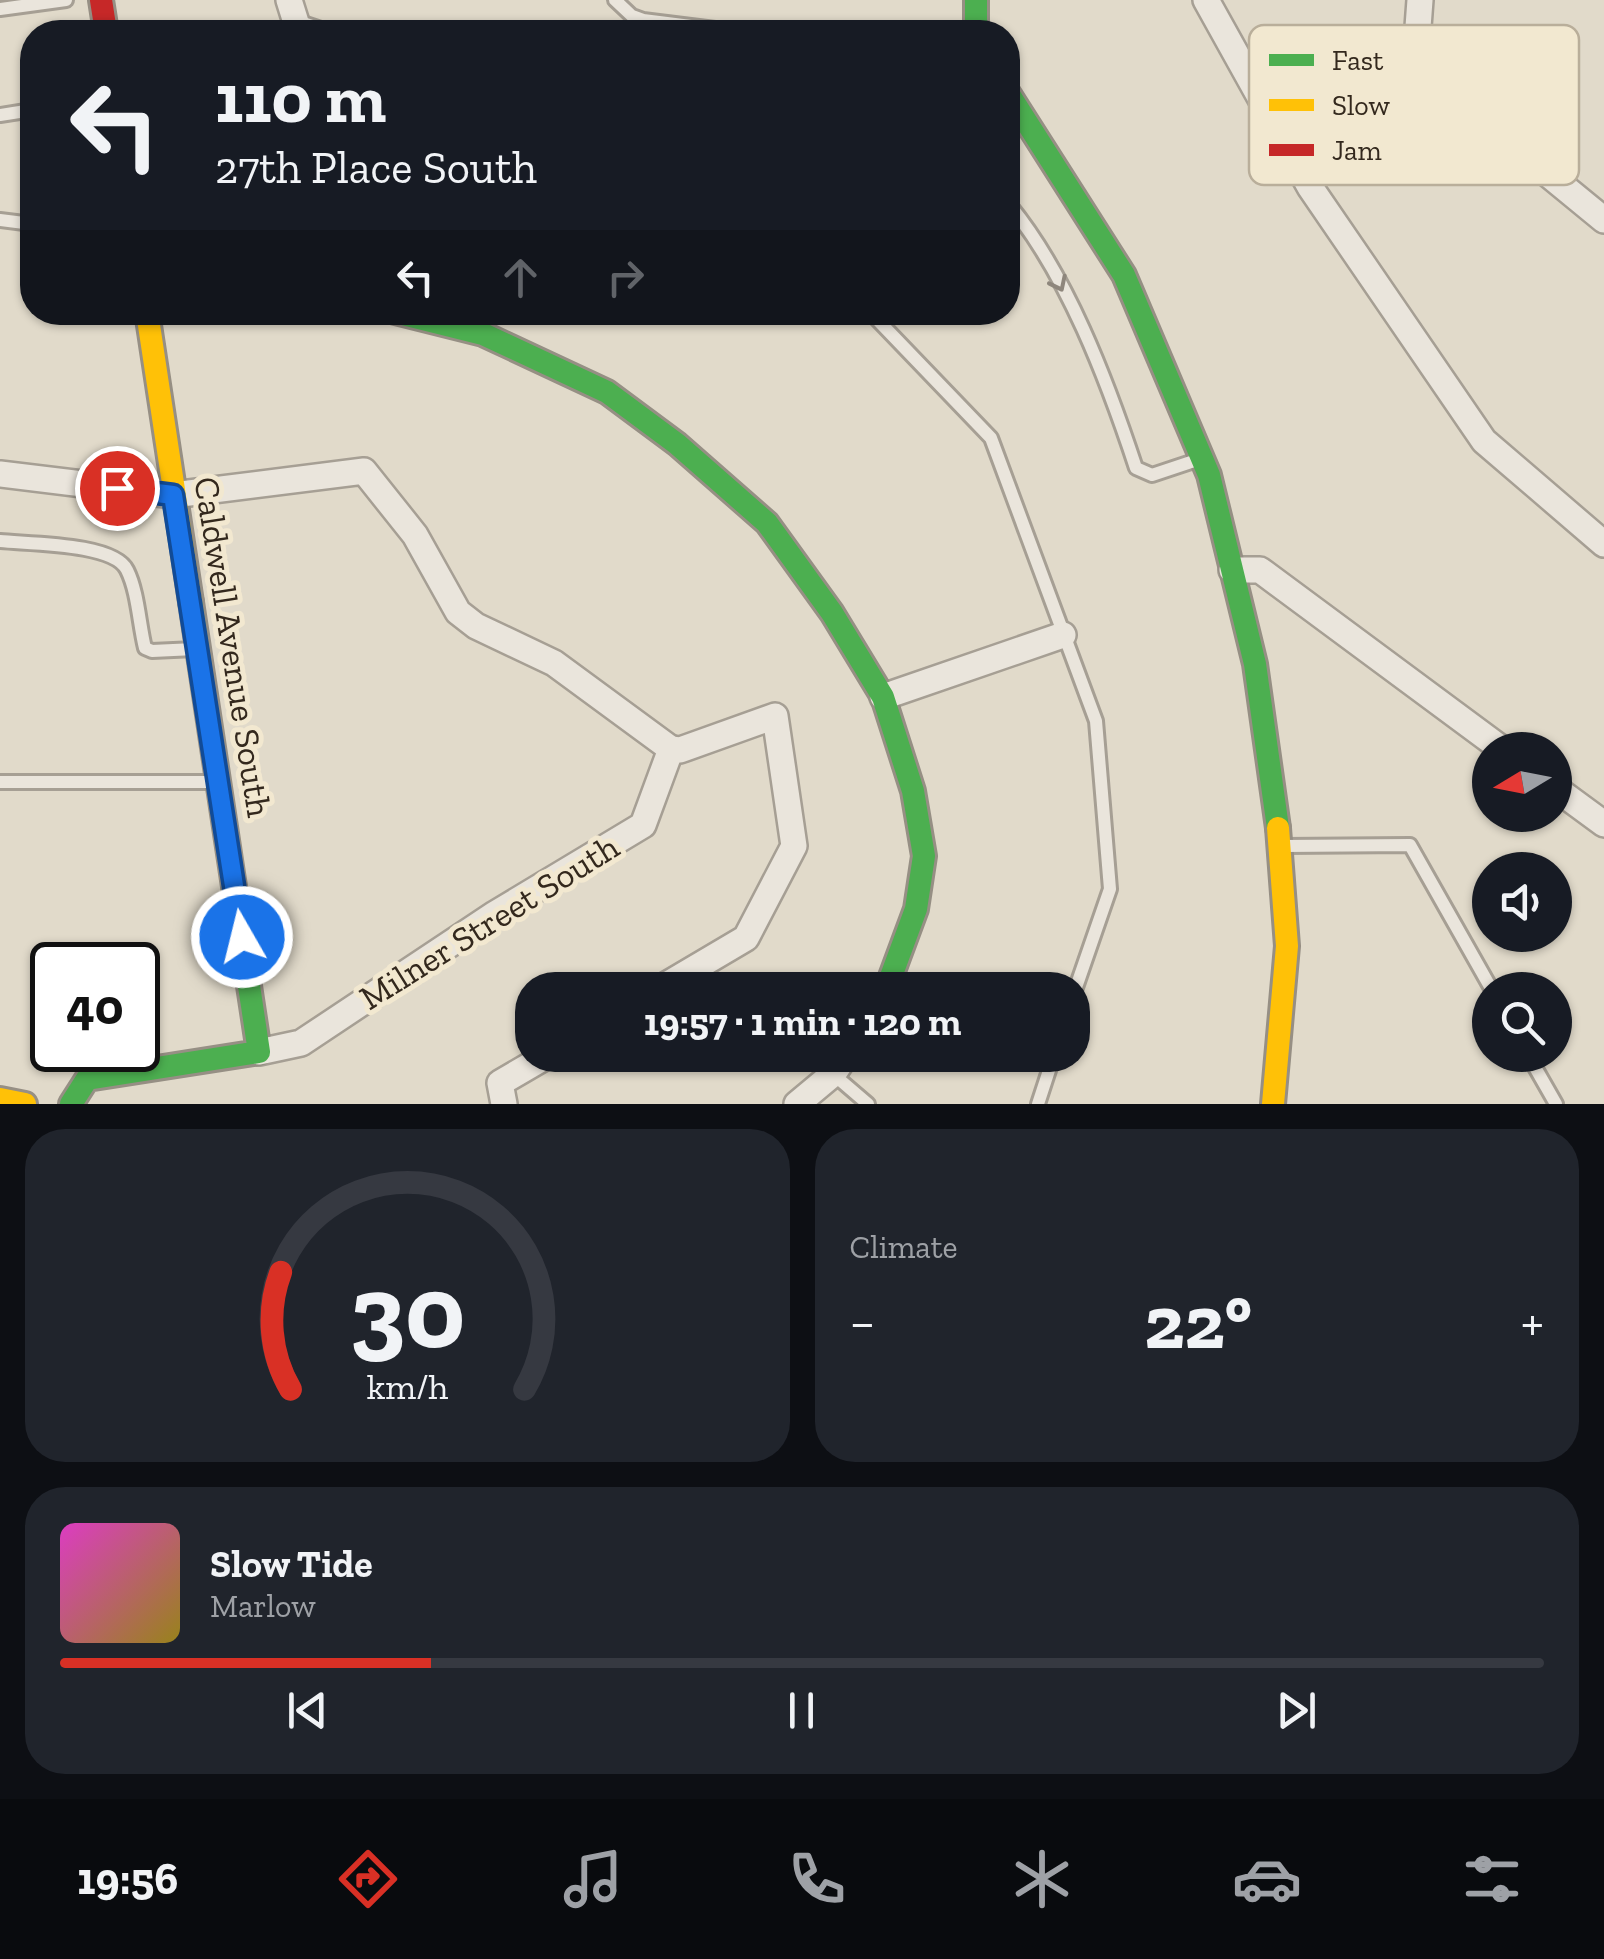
<!DOCTYPE html>
<html lang="en">
<head>
<meta charset="utf-8">
<style>
  :root { --surface:#171b24; --page:#20242c; --text:#f1f3f6; --muted:#9ea1a6; --line:#363941; --accent:#d93025 }
  body { margin:0; font-family:"Zilla Slab",serif; background:var(--page); color:var(--text); height:100vh; display:flex; flex-direction:column; font-size:38px; white-space:nowrap }
  * { box-sizing:border-box; margin:0 }
  p { font-size:32px; color:var(--muted) }
  .icon { flex:none; width:55px; height:55px; fill:none; stroke:currentColor; stroke-width:2; stroke-linecap:round; stroke-linejoin:round }
  .map { position:relative; height:1104px; overflow:hidden }
  .side { display:flex; flex-direction:column; gap:25px; padding:25px; background:#0d0f14; flex:1 }
  .side>* { flex:none }
  .banner { position:absolute; left:20px; top:20px; width:1000px; height:305px; border-radius:40px; box-shadow:0 2px 8px #0004; background:#171b24; color:var(--text); overflow:hidden }
  .needle { width:65px; rotate:260deg }
  .buttons { position:absolute; left:1472px; top:732px; display:grid; gap:20px }
  .buttons a { display:grid; place-items:center; width:100px; height:100px; border-radius:50%; background:var(--surface); box-shadow:0 2px 8px #0004; font-size:50px }
  .speed { position:absolute; left:30px; top:942px; display:flex; gap:20px; font-size:50px; font-weight:700; text-align:center }
  .speed>* { display:grid; place-content:center; width:130px; height:130px; border-radius:50%; background:var(--surface); box-shadow:0 2px 8px #0004; line-height:1 }
  .speed .limit { border:5px solid #111; border-radius:15px; background:#fff; color:#111 }
  .pin { position:absolute; display:grid; place-items:center; width:85px; height:85px; color:#fff; margin:-42px; border:5px solid #fff; border-radius:50%; box-shadow:0 2px 10px #0007 }
  .me { position:absolute; width:110px; margin:-55px; rotate:352deg; stroke-linejoin:round; filter:drop-shadow(0 0 8px #0008) }
  .turn { display:flex; align-items:center; gap:35px; height:210px; padding:0 30px; font-size:45px }
  .turn .icon { width:130px; height:130px; stroke-width:2.5 }
  .turn b { display:block; font-size:70px; line-height:85px }
  .lanes { display:flex; align-items:center; height:95px; padding:0 30px; background:#0003; justify-content:center; gap:50px; direction:ltr }
  .lanes .off { opacity:.35 }
  .big { font-size:75px; font-weight:700; line-height:1.1 }
  .side .tile { flex:1; display:flex; flex-direction:column; justify-content:center; gap:15px; min-width:0; padding:0 35px; border-radius:40px; background:var(--page) }
  .side .dial { align-items:center; gap:0 }
  .dial svg { height:260px; overflow:visible; fill:none; stroke:var(--line); stroke-width:7; stroke-linecap:round; text-anchor:middle }
  .dial text { fill:var(--text); stroke:none }
  .song { display:flex; align-items:center; gap:30px }
  .cover { width:120px; height:120px; border-radius:15px; background:linear-gradient(135deg,hsl(310 70% 55%),hsl(50 70% 35%)) }
  .played { height:10px; border-radius:5px; background:linear-gradient(90deg,var(--accent) 25%,var(--line) 25%) }
  .keys { display:flex; justify-content:space-around; direction:ltr }
  .heat { display:flex; justify-content:space-between; align-items:center; font-size:55px; direction:ltr }
  .side .tiles { flex:1; display:grid; gap:25px; grid-template-columns:1fr 1fr }
  .tile:last-child { grid-column:span 2 }
  .trip { position:absolute; left:515px; top:972px; width:575px; height:100px; border-radius:40px; background:var(--surface); box-shadow:0 2px 8px #0004; font-weight:700; line-height:100px; text-align:center }
  .dock { display:flex; height:160px; justify-content:space-around; align-items:center; background:#090b0e; color:var(--muted) }
  .dock .icon { width:70px; height:70px }
  .dock .active { color:var(--accent) }
  .dock b { font-size:45px; color:var(--text) }
  .map>svg:first-child { display:block }
</style>
</head>
<body>
<div class="map">
<svg width="1604" height="1104" viewBox="0 0 1604 1104">
  <rect width="100%" height="100%" fill="#e1daca"/>
  <g fill="none" stroke-linecap="round" stroke-linejoin="round">
    <defs>
      <g id="lane">
        <path d="M615,0l17,16 11,4 96,12"/>
        <path d="M0,9l66,-9"/>
        <path d="M297,21l33,11"/>
        <path d="M0,115l32,-5"/>
        <path d="M1008,203c59,71 99,177 128,265l16,7 45,-15"/>
        <path d="M0,220l32,4"/>
        <path d="M870,312l121,126 105,283 14,168 -38,110"/>
        <path d="M0,541c29,3 114,2 127,29 11,22 12,54 18,78l7,3 43,-2"/>
        <path d="M0,782h217"/>
        <path d="M1284,846l126,-1 82,145"/>
        <path d="M1528,1055l28,49"/>
        <path d="M833,1074l35,30"/>
        <path d="M1038,1104l16,-49"/>
      </g>
      <g id="street">
        <path d="M289,0l10,32"/>
        <path d="M1206,0l104,187 174,254 120,103"/>
        <path d="M1420,0l-2,27 13,39 22,30 151,124"/>
        <path d="M0,474l173,21 191,-24 51,64 43,77 18,14 78,37 117,86"/>
        <path d="M1232,570h28l243,180"/>
        <path d="M883,697l180,-62"/>
        <path d="M1555,788l49,36"/>
        <path d="M658,990l88,-52 48,-92 -19,-130 -95,34 -9,-1"/>
        <path d="M259,1052l42,-9 194,-129 148,-89 28,-76"/>
        <path d="M504,1104l-4,-21 48,-28"/>
        <path d="M797,1104l36,-30 13,-19"/>
      </g>
      <g id="fast">
        <path d="M976,0v32"/>
        <path d="M1008,93l116,182 85,200 46,189 23,164"/>
        <path d="M395,312l88,22 124,58 70,52 90,79 65,90 51,84 30,94 11,65 -8,53 -30,81"/>
        <path d="M71,1104l16,-25 172,-27 -68,-450"/>
      </g>
      <g id="slow">
        <path d="M147,312l44,290"/>
        <path d="M0,1099l25,5"/>
        <path d="M1273,1104l14,-158 -9,-118"/>
      </g>
      <path id="jam" d="M101,0l5,32"/>
    </defs>
    <use href="#lane" stroke="#a69f94" stroke-width="18"/>
    <use href="#street" stroke="#a69f94" stroke-width="30"/>
    <use href="#fast" stroke="#968f84" stroke-width="28"/>
    <use href="#slow" stroke="#968f84" stroke-width="28"/>
    <use href="#jam" stroke="#968f84" stroke-width="28"/>
    <use href="#lane" stroke="#eae5dc" stroke-width="12"/>
    <use href="#street" stroke="#eae5dc" stroke-width="25"/>
    <use href="#fast" stroke="#4caf50" stroke-width="22"/>
    <use href="#slow" stroke="#ffc107" stroke-width="22"/>
    <use href="#jam" stroke="#c62828" stroke-width="22"/>
  </g>
  <defs><path id="oneway-chevron" d="M-2-3.5L2.5 0L-2 3.5" fill="none" stroke-width="1.6" stroke-linecap="round" stroke-linejoin="round" transform="scale(2.5)"/></defs>
  <use stroke="#8e867c" href="#oneway-chevron" transform="translate(1059 284) rotate(64)"/>
  <g fill="none" stroke-linecap="round" stroke-linejoin="round">
    <defs>
      <path id="route" d="M117,488l56,7 69,442"/>
    </defs>
    <use href="#route" stroke="#114b97" stroke-width="25"/>
    <use href="#route" stroke="#1a73e8" stroke-width="18"/>
  </g>
  <g text-anchor="middle" stroke-width="10" stroke-linejoin="round" paint-order="stroke">
    <g font-size="35" fill="#33281d" stroke="#f2e8d0">
      <text transform="translate(233 647) rotate(81)" y="12">Caldwell Avenue South</text>
      <text transform="translate(489 922) rotate(-32)" y="12">Milner Street South</text>
    </g>
  </g>
  <rect x="1249" y="25" width="330" height="160" rx="15" fill="#f2e8d0" stroke="#b9ae9a" stroke-width="2.5"/>
  <rect x="1269" y="54" width="45" height="12" fill="#4caf50"/>
  <rect x="1269" y="99" width="45" height="12" fill="#ffc107"/>
  <rect x="1269" y="144" width="45" height="12" fill="#c62828"/>
  <g font-size="28" fill="#33281d">
    <text x="1332" y="70">Fast</text>
    <text x="1332" y="115">Slow</text>
    <text x="1332" y="160">Jam</text>
  </g>
</svg>
<div class="buttons">
<a><svg class="needle" viewBox="-14 -14 28 28"><path d="M0-13l5 13h-10z" fill="#e53935"/><path d="M0 13l5-13h-10z" fill="#9ea1a6"/></svg></a>
<a><svg class="icon" aria-label="sound" viewBox="0 0 24 24"><path d="M4 9h4l5-4v14l-5-4H4zM17 9q2 3 0 6"/></svg></a>
<a><svg class="icon" aria-label="search" viewBox="0 0 24 24"><circle cx="10" cy="10" r="6"/><path d="M15 15l6 6"/></svg></a>
</div>
<div class="speed"><div class="limit">40</div></div>
<div class="pin" style="left:117px;top:488px;background:#d93025"><svg class="icon" aria-label="arrive" viewBox="0 0 24 24"><path d="M6 21V4h12l-3 4 3 4H6"/></svg></div>
<svg class="me" style="left:242px;top:937px" viewBox="-20 -20 40 40"><circle r="17" fill="#1a73e8" stroke="#fff" stroke-width="3"/><path d="M0-11L8 9 0 5-8 9z" fill="#fff"/></svg>
<div class="trip">19:57 · 1 min · 120 m</div>
<div class="banner">
<div class="turn"><svg class="icon" aria-label="left" viewBox="0 0 24 24"><path d="M17 20v-9H6M10 6l-5 5 5 5"/></svg><div><b>110 m</b>27th Place South</div></div>
<div class="lanes"><svg class="icon" aria-label="left" viewBox="0 0 24 24"><path d="M17 20v-9H6M10 6l-5 5 5 5"/></svg><svg class="icon off" aria-label="ahead" viewBox="0 0 24 24"><path d="M12 20V5M6 11l6-6 6 6"/></svg><svg class="icon off" aria-label="right" viewBox="0 0 24 24"><path d="M7 20v-9h11M14 6l5 5-5 5"/></svg></div>
</div>
</div>
<section class="side">
<div class="tiles">
<div class="tile dial"><svg viewBox="0 0 100 80">
<path d="M14 69A42 42 0 1 1 86 69"/>
<path d="M14 69A42 42 0 0 1 11 33" stroke="#d93025"/>
<text x="50" y="56" font-size="32" font-weight="700">30</text>
<text x="50" y="72" font-size="11">km/h</text>
</svg></div>
<div class="tile"><p>Climate</p>
<div class="heat"><a>−</a><b class="big">22°</b><a>+</a></div>
</div>
<div class="tile">
<div class="song"><i class="cover"></i><div><b>Slow Tide</b><p>Marlow</p></div></div>
<div class="played"></div>
<div class="keys"><svg class="icon" aria-label="previous" viewBox="0 0 24 24"><path d="M18 5L8 12l10 7zM5 5v14"/></svg><svg class="icon" aria-label="pause" viewBox="0 0 24 24"><path d="M8 5v14M16 5v14"/></svg><svg class="icon" aria-label="next" viewBox="0 0 24 24"><path d="M6 5l10 7-10 7zM19 5v14"/></svg></div>
</div>
</div>
</section>
<nav class="dock">
<b>19:56</b>
<svg class="icon active" aria-label="directions" viewBox="0 0 24 24"><path d="M12 3l9 9-9 9-9-9zM9 14v-3h6M13 9l2 2-2 2"/></svg>
<svg class="icon" aria-label="music" viewBox="0 0 24 24"><path d="M9 18V5l10-2v13"/><circle cx="6" cy="18" r="3"/><circle cx="16" cy="16" r="3"/></svg>
<svg class="icon" aria-label="phone" viewBox="0 0 24 24"><path d="M5 4h4l2 5-3 2q2 4 5 5l2-3 5 2v4C11 20 4 13 5 4z"/></svg>
<svg class="icon" aria-label="climate" viewBox="0 0 24 24"><path d="M12 3v18M4 7l16 10M4 17L20 7"/></svg>
<svg class="icon" aria-label="car" viewBox="0 0 24 24"><path d="M5 17H2v-5l4-1 3-4h7l3 4 3 1v5h-3M9 17h6M6 11h13"/><circle cx="7" cy="17" r="2"/><circle cx="17" cy="17" r="2"/></svg>
<svg class="icon" aria-label="filters" viewBox="0 0 24 24"><path d="M4 7h16M4 17h16"/><circle cx="9" cy="7" r="2"/><circle cx="15" cy="17" r="2"/></svg>
</nav>
</body>
</html>
